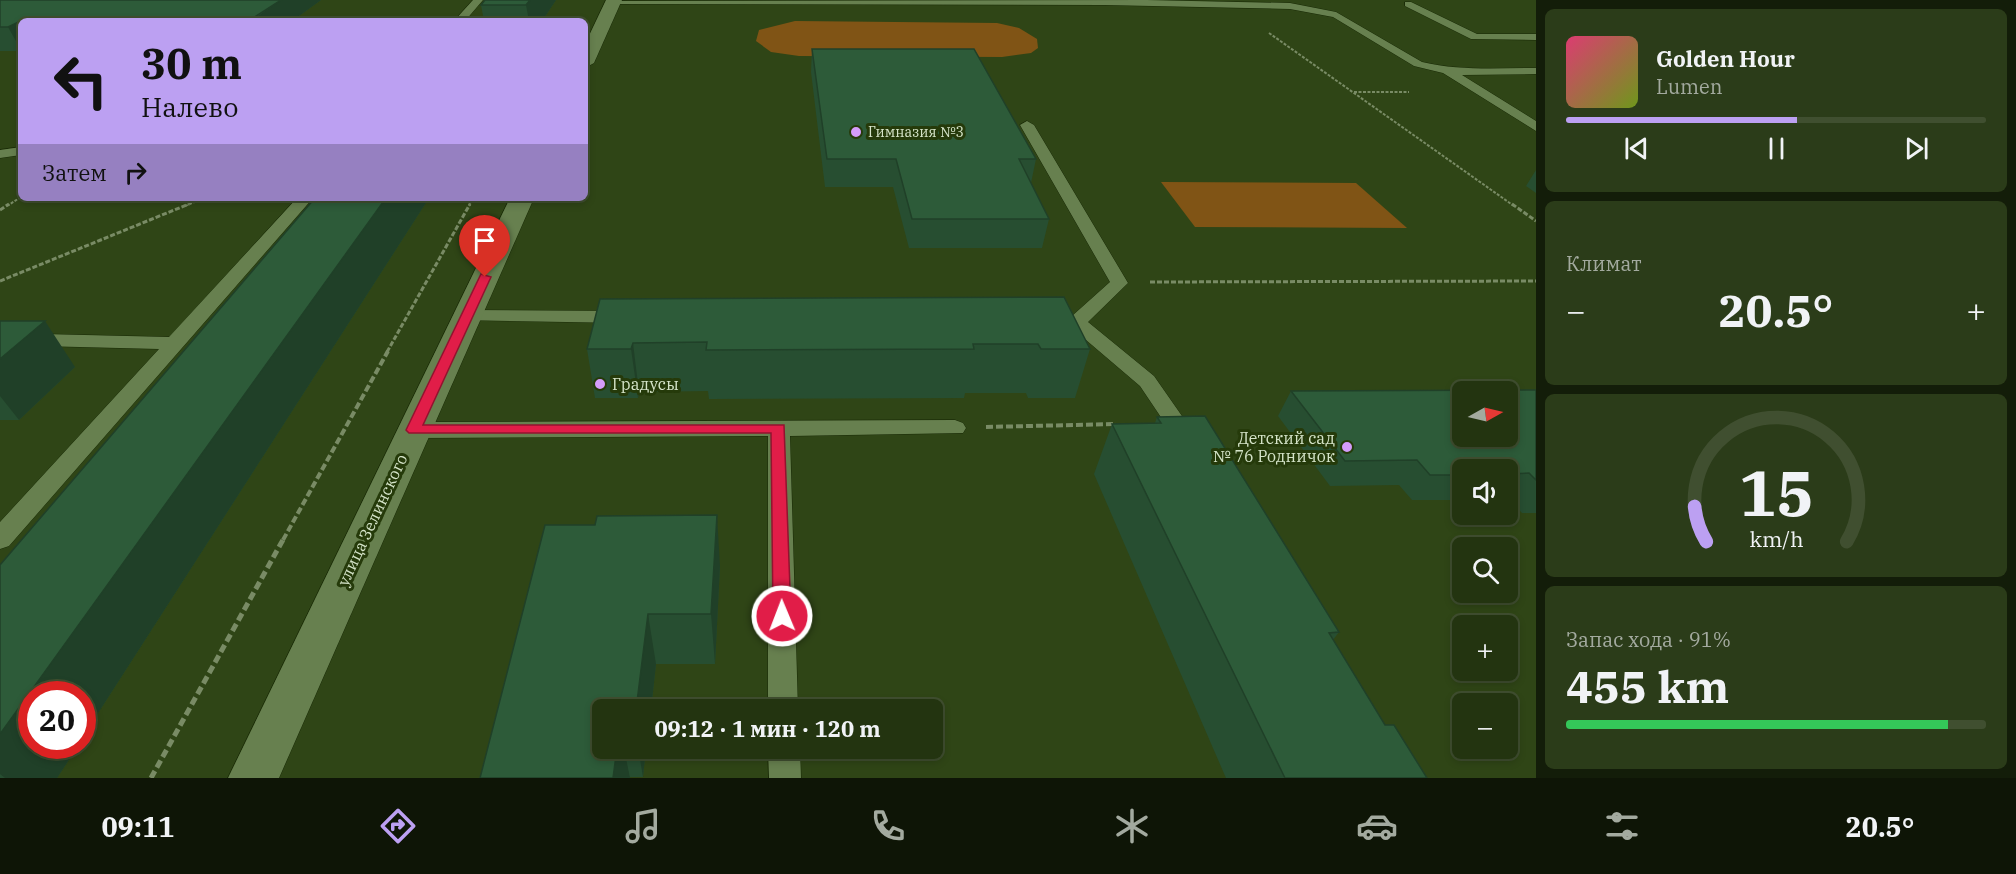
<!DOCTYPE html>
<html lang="ru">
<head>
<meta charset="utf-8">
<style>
  :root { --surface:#233410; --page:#2b3c19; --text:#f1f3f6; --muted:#a3aa9f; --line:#404f30; --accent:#bca0f2 }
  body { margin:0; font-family:"IBM Plex Serif",serif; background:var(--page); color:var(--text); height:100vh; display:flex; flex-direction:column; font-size:22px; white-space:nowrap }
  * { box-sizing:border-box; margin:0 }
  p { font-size:20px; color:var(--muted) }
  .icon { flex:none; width:33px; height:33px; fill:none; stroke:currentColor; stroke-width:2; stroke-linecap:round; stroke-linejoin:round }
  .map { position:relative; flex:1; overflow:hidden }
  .drawer { display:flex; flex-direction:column; gap:9px; padding:9px; background:#131d09; width:480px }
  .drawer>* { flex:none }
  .hud { position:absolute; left:18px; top:18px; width:570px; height:183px; border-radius:9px; box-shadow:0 3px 9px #0003,0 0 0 2px var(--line); background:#bca0f2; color:#111; overflow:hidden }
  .needle { width:39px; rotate:82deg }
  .fabs { position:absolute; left:1452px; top:381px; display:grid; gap:12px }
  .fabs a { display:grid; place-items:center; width:66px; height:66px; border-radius:9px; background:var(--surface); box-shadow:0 3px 9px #0003,0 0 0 2px var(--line); font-size:30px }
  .speed { position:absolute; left:18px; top:681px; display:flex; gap:12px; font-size:30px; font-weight:700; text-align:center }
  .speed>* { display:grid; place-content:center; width:78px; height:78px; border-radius:50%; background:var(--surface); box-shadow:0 3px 9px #0003,0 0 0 2px var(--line); line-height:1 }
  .speed .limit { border:9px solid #d22; background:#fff; color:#111 }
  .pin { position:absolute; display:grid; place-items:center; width:51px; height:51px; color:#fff; margin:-62px -26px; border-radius:50% 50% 50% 0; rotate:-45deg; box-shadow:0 0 6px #0007 }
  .pin .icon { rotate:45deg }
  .me { position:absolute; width:66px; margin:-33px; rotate:359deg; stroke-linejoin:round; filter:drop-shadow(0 0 4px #0008) }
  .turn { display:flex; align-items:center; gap:21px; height:126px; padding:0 24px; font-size:27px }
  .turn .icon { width:78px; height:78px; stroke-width:2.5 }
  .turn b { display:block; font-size:42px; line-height:51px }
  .then { display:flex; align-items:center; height:57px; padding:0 24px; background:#0003; gap:12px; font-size:22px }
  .big { font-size:45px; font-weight:700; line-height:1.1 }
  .drawer .widget { flex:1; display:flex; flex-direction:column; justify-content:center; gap:9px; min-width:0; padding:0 21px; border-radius:9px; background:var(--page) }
  .drawer .dial { align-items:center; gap:0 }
  .dial svg { height:156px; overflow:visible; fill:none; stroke:var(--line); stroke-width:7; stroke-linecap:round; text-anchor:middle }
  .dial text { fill:var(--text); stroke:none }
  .song { display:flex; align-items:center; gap:18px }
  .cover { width:72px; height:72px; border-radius:9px; background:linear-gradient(135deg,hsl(340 70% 55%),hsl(80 70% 35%)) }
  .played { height:6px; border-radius:3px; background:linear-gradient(90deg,var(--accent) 55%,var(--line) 55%) }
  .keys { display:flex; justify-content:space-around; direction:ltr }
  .heat { display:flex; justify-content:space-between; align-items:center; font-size:33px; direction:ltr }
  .charge { height:9px; border-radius:4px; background:linear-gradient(90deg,#34c759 91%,var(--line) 0) }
  .trip { position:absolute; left:592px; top:699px; width:351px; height:60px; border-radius:9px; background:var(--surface); box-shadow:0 3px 9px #0003,0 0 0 2px var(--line); font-weight:700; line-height:60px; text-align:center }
  .tabs { display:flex; height:96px; justify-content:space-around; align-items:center; background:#0e1506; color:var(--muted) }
  .tabs .icon { width:42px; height:42px }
  .tabs .on { color:var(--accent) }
  .tabs b { font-size:27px; color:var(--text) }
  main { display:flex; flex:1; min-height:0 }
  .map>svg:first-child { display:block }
</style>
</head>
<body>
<main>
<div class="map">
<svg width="1536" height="778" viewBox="0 0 1536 778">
  <rect width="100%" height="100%" fill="#2f4516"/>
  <g fill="#805415">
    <path d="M795,21l202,2 22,5 18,11 1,9 -7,5 -29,4 -203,-1 -28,-4 -15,-11 3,-11z"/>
    <path d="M1161,182l195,1 51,45 -212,-1z"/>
  </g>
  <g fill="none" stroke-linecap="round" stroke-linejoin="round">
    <defs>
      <g id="service">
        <path d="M473,0h10l-18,21h-11z"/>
        <path d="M1146,0l144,3 46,9 86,50c37,9 76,6 114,6v6l-74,1 74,46v10l-93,-58 -29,-7 -81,-49 -43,-8 -185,-4 -492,-1 -5,-3z"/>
        <path d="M1405,2h6l66,32h59v6l-65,-1 -66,-33z"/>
        <path d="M1027,121l7,4 94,158 -40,39 66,54 44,63 -3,5 -8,3 -8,-3 -39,-58 -68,-58 -23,-1 -10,-6 10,-6 23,1 38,-34 -90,-157z"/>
        <path d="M21,147v8l-21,3v-8z"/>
        <path d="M297,198h16l-304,348 -9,3v-27l159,-173 -159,-4v-12l169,4z"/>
        <path d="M466,310l158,1 9,6 -9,6 -165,-3 -2,-4z"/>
        <path d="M955,420l8,3 3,5 -3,5 -173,3 8,274h-30v-274l-354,2 -8,-3 -3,-5 3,-5 8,-3z"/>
        <path d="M768,748h32l1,30h-32z"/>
      </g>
      <g id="tertiary">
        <path d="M606,0h16l-28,63 -9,5v-24z"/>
        <path d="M510,198h24l-255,580h-51z"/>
      </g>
    </defs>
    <use href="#service" stroke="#192a06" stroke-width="1"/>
    <use href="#tertiary" stroke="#192a06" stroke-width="1"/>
    <g stroke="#798b65" stroke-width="2" stroke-dasharray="3 1.5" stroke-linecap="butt">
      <path d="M1269,33l245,173"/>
      <path d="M1354,92h55"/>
      <path d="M7,206l14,-9"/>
      <path d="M185,206l19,-8"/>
      <path d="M469,206l4,-8"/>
    </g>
    <g stroke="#798b65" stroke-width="3" stroke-dasharray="5 2" stroke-linecap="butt">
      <path d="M1512,204l24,17"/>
      <path d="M0,210l9,-6"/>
      <path d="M0,281l189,-77"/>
      <path d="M1150,282l386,-1"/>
      <path d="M387,352l83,-148"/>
    </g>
    <g stroke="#798b65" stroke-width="4" stroke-dasharray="7 3" stroke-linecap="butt">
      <path d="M986,427l130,-3"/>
      <path d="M283,540l105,-189"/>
    </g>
    <path stroke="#798b65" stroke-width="5" stroke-dasharray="8 4" stroke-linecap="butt" d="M151,778l133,-240"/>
    <use href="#service" fill="#67804f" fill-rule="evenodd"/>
    <use href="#tertiary" fill="#67804f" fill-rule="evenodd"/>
  </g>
  <g fill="#274e31">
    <path d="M0,0h321l-29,21h-271v30h-21z"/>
    <path d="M556,0l-14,21h-58l-3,-16z"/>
    <path d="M812,49l224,110 -5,24 18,36 -7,29h-133l-16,-61h-68l-14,-115z"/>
    <path d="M1536,170v23l-10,-7z"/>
    <path d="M315,198h114l-347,540v-44l-4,52 -21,32h-57v-213z"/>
    <path d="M600,299l490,50 -15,49h-47l-2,-5h-61l-1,5 -255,1 -1,-8 -69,1 -1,6h-43l-8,-49z"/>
    <path d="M0,321l75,46 -56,53h-19z"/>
    <path d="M1536,390v123h-14l-13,-14h-1v-29h-46v30h-50l-13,-15 -69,1 -52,-70 13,-25z"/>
    <path d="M1157,417l182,215 -6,8 52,85 42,53h-201l-132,-304 18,-50 43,-1z"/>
    <path d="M595,525l125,41 -5,98h-59l-5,46h-48v38h43l-3,29 -163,1z"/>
  </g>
  <g fill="#204028">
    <path d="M281,0h40l-29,21h-41z"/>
    <path d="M530,0h26l-14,21h-13l-3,-16z"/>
    <path d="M21,21v29l-13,-23z"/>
    <path d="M386,198h43l-347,540v-44h-50v52h46l-21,32h-52l-5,-4v-40z"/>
    <path d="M45,321l30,46 -56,53 -19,-24v-37z"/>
    <path d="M633,343l6,49 -1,6 -7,-49z"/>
    <path d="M717,515l3,51 -5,98 -4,-50z"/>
    <path d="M648,614l8,50 -5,46h-15z"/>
    <path d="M617,748h7l6,30h-17z"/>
    <path d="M638,748h8l-3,29z"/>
  </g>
  <g fill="#2d5b39" stroke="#204028" stroke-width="1.5" fill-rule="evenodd">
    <path d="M0,0h281l-31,20 -225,-1 -17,8h-8z"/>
    <path d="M485,0h45l-4,5h-45z"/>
    <path d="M812,49h162l62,110h-17l30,60h-137l-16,-60h-69z"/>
    <path d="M315,198h71l-386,536v-169z"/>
    <path d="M1064,297l26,52h-49l-3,-5h-65l1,5 -268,1 1,-8 -74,1 -2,6h-44l13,-50z"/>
    <path d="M0,321h45l-45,38z"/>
    <path d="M1536,390v90l-7,-7 -21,1v-4h-46v5h-32l-13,-15 -72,1 -54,-70zM1462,392h46v44h-46z"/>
    <path d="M1205,416l134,216 -10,1 56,92h9l33,53h-142l-173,-354 49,-1 -4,-6z"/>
    <path d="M717,515l-6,99h-63l-12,96h-33v38h14l-4,30h-133l65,-253h50l2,-9z"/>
  </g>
  <path fill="#e11d48" stroke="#92132f" stroke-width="1.5" d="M481,274l10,3 -68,148h361l7,191 -3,5 -6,2 -7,-2 -2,-5 -2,-183h-362l-3,-3z"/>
  <g fill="#d49cfb" stroke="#253a0a" stroke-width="2">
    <circle cx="856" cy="132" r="6"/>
    <circle cx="600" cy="384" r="6"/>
    <circle cx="1347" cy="447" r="6"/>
  </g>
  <g text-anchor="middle" stroke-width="6" stroke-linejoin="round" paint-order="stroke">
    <g font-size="14" fill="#d5e4c9" stroke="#253a0a" text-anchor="start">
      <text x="868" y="137">Гимназия №3</text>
    </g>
    <g font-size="16" fill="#d5e4c9" stroke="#253a0a" text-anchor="start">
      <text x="612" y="390">Градусы</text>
      <text x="1335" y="444" text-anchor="end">Детский сад<tspan x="1335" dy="18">№ 76 Родничок</tspan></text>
    </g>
    <g font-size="16" fill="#d5e4c9" stroke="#253a0a">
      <text transform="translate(372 520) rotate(-65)" y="6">улица Зелинского</text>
    </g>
  </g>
</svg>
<div class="fabs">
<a><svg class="needle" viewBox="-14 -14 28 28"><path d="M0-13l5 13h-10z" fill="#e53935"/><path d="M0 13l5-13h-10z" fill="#a3aa9f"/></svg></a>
<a><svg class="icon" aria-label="sound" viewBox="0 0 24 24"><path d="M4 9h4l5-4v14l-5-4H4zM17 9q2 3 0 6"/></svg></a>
<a><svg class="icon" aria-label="search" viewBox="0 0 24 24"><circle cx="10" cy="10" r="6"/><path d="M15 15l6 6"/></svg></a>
<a>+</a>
<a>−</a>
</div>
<div class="speed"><div class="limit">20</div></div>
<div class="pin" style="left:485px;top:277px;background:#d93025"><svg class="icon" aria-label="arrive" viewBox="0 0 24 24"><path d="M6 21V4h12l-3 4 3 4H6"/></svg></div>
<svg class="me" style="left:782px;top:616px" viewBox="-20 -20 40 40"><circle r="17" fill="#e11d48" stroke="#fff" stroke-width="3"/><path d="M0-11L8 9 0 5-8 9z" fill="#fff"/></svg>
<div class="trip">09:12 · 1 мин · 120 m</div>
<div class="hud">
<div class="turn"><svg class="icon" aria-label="left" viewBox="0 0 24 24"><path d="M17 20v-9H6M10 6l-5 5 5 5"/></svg><div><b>30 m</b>Налево</div></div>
<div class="then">Затем<svg class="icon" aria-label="right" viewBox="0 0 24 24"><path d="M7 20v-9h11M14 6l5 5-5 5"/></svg></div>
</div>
</div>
<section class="drawer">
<div class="widget">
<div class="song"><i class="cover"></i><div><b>Golden Hour</b><p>Lumen</p></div></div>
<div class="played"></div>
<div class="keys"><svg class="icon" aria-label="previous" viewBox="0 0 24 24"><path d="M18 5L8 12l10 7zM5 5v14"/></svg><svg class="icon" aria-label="pause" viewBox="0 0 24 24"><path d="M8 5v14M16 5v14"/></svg><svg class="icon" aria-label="next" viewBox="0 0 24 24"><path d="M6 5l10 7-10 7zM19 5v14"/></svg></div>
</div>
<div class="widget"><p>Климат</p>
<div class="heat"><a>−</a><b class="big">20.5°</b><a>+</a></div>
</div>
<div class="widget dial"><svg viewBox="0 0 100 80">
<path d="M14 69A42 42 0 1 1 86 69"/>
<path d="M14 69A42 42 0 0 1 8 51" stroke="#bca0f2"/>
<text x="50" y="56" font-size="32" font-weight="700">15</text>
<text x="50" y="72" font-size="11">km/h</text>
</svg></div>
<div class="widget"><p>Запас хода · 91%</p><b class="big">455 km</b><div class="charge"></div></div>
</section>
</main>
<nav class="tabs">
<b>09:11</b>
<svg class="icon on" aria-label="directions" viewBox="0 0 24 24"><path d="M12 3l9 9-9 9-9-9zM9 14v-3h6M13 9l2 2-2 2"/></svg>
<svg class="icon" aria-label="music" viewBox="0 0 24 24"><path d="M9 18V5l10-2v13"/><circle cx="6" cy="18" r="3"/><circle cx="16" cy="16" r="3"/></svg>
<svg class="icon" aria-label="phone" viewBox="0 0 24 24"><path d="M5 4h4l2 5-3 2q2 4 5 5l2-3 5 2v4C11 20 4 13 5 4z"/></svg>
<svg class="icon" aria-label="climate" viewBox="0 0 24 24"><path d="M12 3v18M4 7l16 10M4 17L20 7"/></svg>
<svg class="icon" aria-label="car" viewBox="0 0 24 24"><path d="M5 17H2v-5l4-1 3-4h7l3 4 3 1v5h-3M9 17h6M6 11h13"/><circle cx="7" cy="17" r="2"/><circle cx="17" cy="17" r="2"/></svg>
<svg class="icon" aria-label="filters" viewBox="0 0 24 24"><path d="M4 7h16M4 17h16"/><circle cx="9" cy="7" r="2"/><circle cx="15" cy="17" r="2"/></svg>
<b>20.5°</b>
</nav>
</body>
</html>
